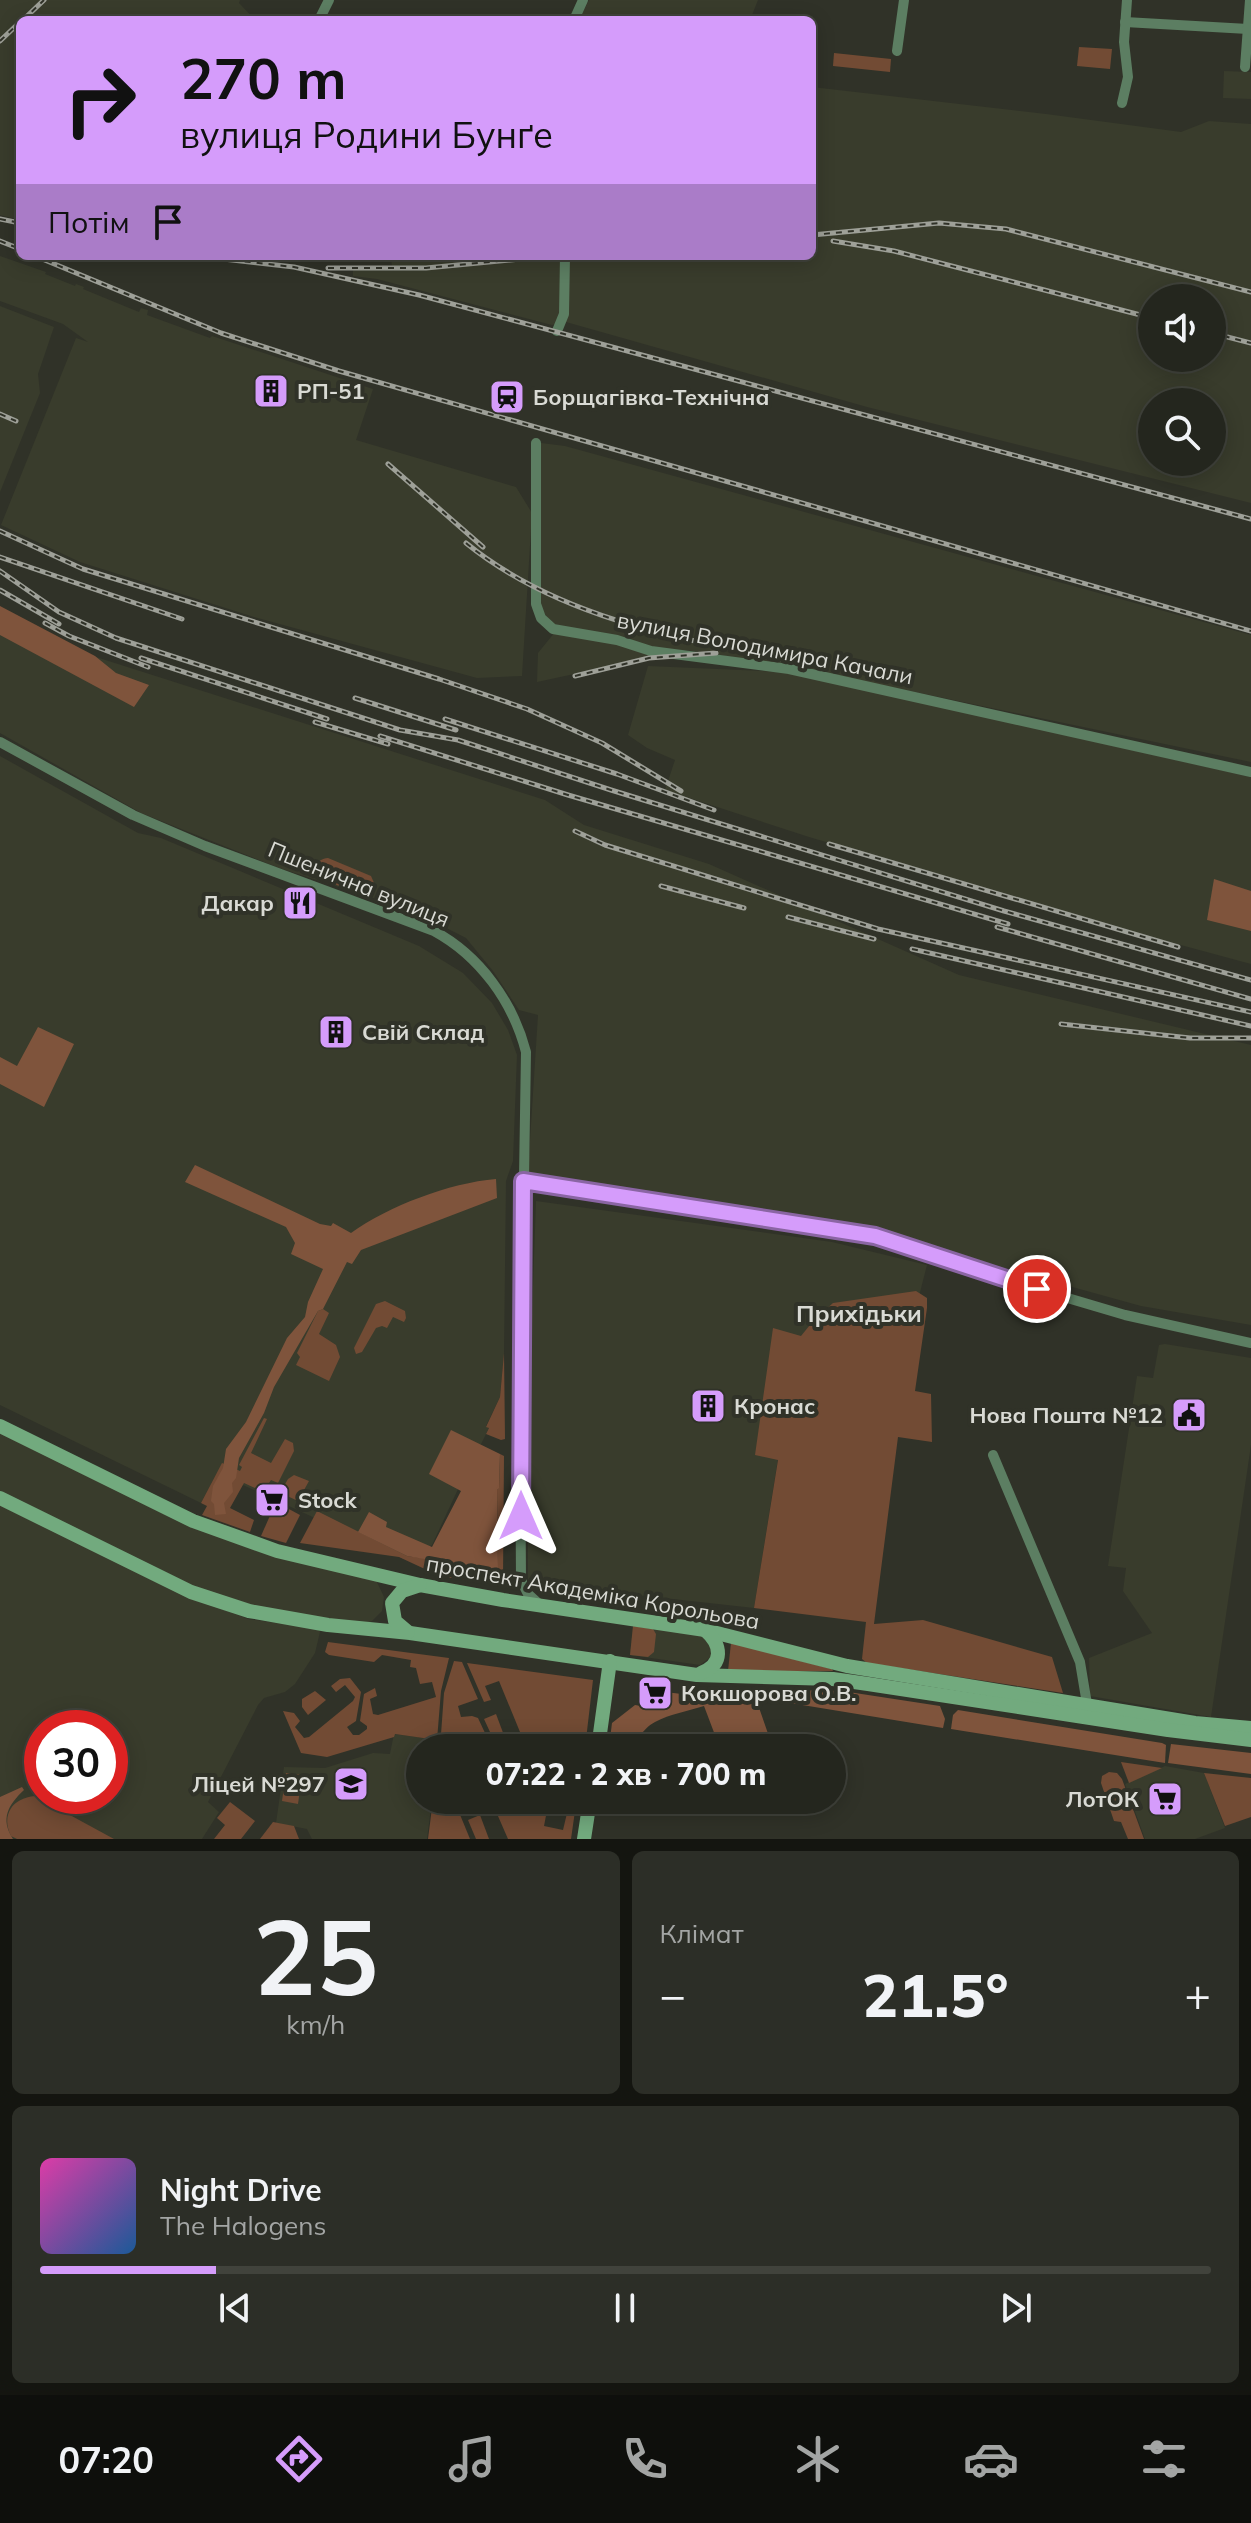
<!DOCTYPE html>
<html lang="uk">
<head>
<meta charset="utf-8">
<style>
  :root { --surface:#24261e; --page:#2c2e27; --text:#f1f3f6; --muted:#a3a5a4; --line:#41433c; --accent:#d59cfb }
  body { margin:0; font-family:Mulish,sans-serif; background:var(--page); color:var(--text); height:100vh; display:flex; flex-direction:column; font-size:30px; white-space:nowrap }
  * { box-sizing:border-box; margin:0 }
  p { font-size:26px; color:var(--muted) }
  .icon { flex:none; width:44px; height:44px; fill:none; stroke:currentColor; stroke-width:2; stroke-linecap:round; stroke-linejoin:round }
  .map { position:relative; height:1839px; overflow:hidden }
  .side { display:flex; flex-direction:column; gap:12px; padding:12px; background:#141510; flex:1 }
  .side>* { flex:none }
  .hud { position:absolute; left:16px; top:16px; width:800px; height:244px; border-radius:12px; box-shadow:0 4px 20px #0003,0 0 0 2px var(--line); background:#d59cfb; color:#111; overflow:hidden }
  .fabs { position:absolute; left:1138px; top:284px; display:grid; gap:16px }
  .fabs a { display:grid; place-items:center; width:88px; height:88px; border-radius:50%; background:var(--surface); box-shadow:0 4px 20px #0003,0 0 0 2px var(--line); font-size:40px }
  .speed { position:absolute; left:24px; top:1710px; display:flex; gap:16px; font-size:40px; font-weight:700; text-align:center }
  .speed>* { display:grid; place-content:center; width:104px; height:104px; border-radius:50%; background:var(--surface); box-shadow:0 4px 20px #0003,0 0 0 2px var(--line); line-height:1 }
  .speed .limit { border:12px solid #d22; background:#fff; color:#111 }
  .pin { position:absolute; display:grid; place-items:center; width:68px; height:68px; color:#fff; margin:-34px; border:4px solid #fff; border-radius:50%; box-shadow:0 2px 8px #0007 }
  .me { position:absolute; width:88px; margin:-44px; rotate:0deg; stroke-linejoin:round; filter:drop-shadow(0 0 6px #0008) }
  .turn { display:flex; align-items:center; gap:28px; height:168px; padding:0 32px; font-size:36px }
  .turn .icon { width:104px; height:104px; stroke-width:2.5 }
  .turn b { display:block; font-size:56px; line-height:68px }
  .then { display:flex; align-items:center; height:76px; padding:0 32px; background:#0003; gap:16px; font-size:30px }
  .big { font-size:60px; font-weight:800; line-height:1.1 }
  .side .tile { flex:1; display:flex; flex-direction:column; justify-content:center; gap:12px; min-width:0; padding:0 28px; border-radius:12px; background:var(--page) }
  .side .dial { align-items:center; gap:0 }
  .dial b { font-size:104px; line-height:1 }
  .song { display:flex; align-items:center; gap:24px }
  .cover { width:96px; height:96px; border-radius:12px; background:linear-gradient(135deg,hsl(320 70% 55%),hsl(210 70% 35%)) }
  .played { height:8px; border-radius:4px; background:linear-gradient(90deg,var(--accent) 15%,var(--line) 15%) }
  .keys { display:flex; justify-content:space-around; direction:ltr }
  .heat { display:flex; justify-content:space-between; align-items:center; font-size:44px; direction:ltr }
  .side .tiles { flex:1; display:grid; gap:12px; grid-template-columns:1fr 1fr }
  .tile:last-child { grid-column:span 2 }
  .trip { position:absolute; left:406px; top:1734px; width:440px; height:80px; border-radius:40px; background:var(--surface); box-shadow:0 4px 20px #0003,0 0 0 2px var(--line); font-weight:800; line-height:80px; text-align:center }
  .tab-bar { display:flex; height:128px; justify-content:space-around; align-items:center; background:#0e0f0c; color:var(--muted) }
  .tab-bar .icon { width:56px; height:56px }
  .tab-bar .selected { color:var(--accent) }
  .tab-bar b { font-size:36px; color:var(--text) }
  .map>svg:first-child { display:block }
</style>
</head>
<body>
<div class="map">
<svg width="1251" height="1839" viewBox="0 0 1251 1839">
  <rect width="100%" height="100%" fill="#303228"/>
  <g fill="#393c2c" fill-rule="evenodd">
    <path d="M0,0h240l-1,3 16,17h-235v200l-20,-5z"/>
    <path d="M589,0h169l-8,20h-171z"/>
    <path d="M1224,71l27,1v27l-28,-1z"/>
    <path d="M812,87l234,27 135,18 28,-11 42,3v379l-384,-96 -301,-85 -14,3 -175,-46 -24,-3v-7l39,-1 -1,-12h421zM1152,298h60v60h-60zM1152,402h60v60h-60z"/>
    <path d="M0,256l46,16 -1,2 30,12 1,-2 8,3 -1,2 56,23 2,-4 7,2 -1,5 63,23 2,-2 161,53 -17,51 160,47 16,26 -10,163 -45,2 -223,-61 -174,-55 -79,-37 75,-187 12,4 -25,-18 -63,-23z"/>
    <path d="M0,306l54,21 -16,47 2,19 -40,99z"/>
    <path d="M541,443l24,3 686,189v127l-461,-96 -104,-16 -149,32 1,-29 17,-21 -15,-26z"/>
    <path d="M0,609l74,41 471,150 39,25 125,39 250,111 292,70v280l-110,-19 -123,-34 -131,-40 -359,-60 10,-157 -19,-5 -26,-39 -27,-33 -55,-28 -132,-42 -138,-55 -141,-80z"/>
    <path d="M648,666l140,6 463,105v187l-122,-33 -320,-94 -144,-47 10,-30 -28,-12 -19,-13z"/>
    <path d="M0,756l138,77 23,5 258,108 44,27 29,30 16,27 9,25 -4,106 -7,20 -2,172 -4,44 -14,29 3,2 -8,16h-2l-47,101 -28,14 -187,-86 -16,30 -201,-98z"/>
    <path d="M536,1201l296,41 95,23 -24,94 -106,-19 -43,268 -226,-25v-155z"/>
    <path d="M1165,1344l86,14v87l-40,272 -121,-21 -1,-38 63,-25 -29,-42 3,-23 -18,-2 29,-190 16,2 6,-33z"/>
    <path d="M0,1427l100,53 276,100 8,17 -2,14 -10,10 -7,3 -77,-11 -53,-10 -72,-30 -163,-82z"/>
    <path d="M0,1504l182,89 66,26 70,10 2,3 -5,21 -20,31 -10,8 -21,6 -6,7 -50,97 11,10 -17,27h-202zM42,1728h68v68h-68z"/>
    <path d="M633,1626l70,9 6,4 3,17 -12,9 -70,-10z"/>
    <path d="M394,1734l46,6 -1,8h-19v52h12l-5,39h-115l-5,-10 -31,-6 8,-56 41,1 48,-15 17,1z"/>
    <path d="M1165,1766l39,7 21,55 -30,11h-50l-20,-55z"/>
  </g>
  <g fill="#724b34">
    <path d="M1079,47l33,2 -2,20 -33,-3z"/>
    <path d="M834,53l57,6 -1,13 -57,-6z"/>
    <path d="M328,858l43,18 4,9 -2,7 -10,4 -43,-18c-8,-9 -4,-19 8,-20z"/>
    <path d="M916,1291l11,7v10l-12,83 16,3 1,48 -34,-5 -24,187 49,-4 129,37 11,36 -196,-30 -5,-4 4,-37 -112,-14 24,-148 -23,-5 18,-127 28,8 13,-16 19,-17z"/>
    <path d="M385,1301l20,10 1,7 -2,4 -11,-5 -6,11 -5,-2 -6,2 -14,24 -6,2 -2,-6 22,-44z"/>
    <path d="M323,1309l6,4 -10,21 17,11 4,12 -11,24 -33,-16 4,-8 -3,-4 21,-42z"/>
    <path d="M504,1353l1,86 -4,1 -15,-6 3,-6 -3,-1 14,-30z"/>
    <path d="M264,1418l3,1 -16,34 20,10 14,-24 8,4 1,8 -16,32 -7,-3 -4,6 6,3 -3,6 -26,-12 -14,25 24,12 -4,12 -48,-17 5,-9 -6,-3 21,-40 18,8 2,-4 -3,-2z"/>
    <path d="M500,1454l4,2 -1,124 -3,3 -58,-6 -43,-20 -99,-14 17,-32 90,45 91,12 -1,-78 2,-3z"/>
    <path d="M294,1475l15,6 -11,20 -13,-6 3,-7 -4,-2 4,-7z"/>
    <path d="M276,1502l24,13 -14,28 -25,-7z"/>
    <path d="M633,1626l20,3 3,5 -2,18 -6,5 -18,-2z"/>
    <path d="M328,1642l121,16 -8,33 -4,49 -42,-6 -1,3 -67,20 -26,-4 -18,-42 11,2 6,8 -5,6 9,11 5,-1 44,-36 2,-4 -10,-12 -9,7 -5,-6 9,-7 10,-1 11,14 -5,29 -9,6 6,8h6l8,-6v-3l-7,-5 4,-27 11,-6 2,8 -7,3 3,15 5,1 58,-18 -4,-15 -12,2 -4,-16 -6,-1 1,-7 -29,-5 -8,7 -45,-7 -4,-3z"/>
    <path d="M731,1643l101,26 1,2h-105z"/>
    <path d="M454,1661l8,1 16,37 -20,7 3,11 11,-1 6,2 14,30h-52l4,-55z"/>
    <path d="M467,1663l126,17 -8,68h-45l-20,-16 -21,-51 -14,5 6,14 -7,2z"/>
    <path d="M315,1691l11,9 -18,15 -6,-8v-8z"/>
    <path d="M496,1714l9,24 10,10h-18l-1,-3 -12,-26z"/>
    <path d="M1121,1762l41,6 -33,15z"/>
    <path d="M1109,1772l8,1 5,6 22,60h-16l-7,-17 -7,-1 -13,-38 1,-7z"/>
    <path d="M286,1773l16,2 -4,29 -16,-3z"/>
    <path d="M1204,1773l47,5v39l-26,9z"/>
    <path d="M35,1796l79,43h1h-98l-6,-3c-10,-21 1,-38 24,-40z"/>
    <path d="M433,1800h21l16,39h-42z"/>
    <path d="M491,1800h58l-5,26 19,4 5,-21 -7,-2 4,-5 11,2 -5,35h-63z"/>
    <path d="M230,1802l25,19 -14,18h-27l11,-14 -8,-7z"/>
    <path d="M480,1815l9,24h-13l-8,-19z"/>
    <path d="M273,1822l21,4 5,13h-39z"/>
  </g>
  <g fill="#7f543c">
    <path d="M0,606l95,50 21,17 33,12 -15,22 -134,-72z"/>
    <path d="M1214,879l37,12v40l-44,-11z"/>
    <path d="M38,1027l36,17 -30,63 -44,-23v-27l17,9z"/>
    <path d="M195,1165l125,59 11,2 2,-3 18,10c38,-27 98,-50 145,-54l1,19 -136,52 -9,14 -5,-2 -24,47 -5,2 -44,76 -10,26 -25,45 -3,20 -4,5 1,9 -9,11 2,11 -11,1 -1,-11 -3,-3 2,-15 10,-18 3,-19 20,-27 41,-84 18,-21 3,-15 15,-33 -32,-15 4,-11 -9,-16 -101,-45z"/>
    <path d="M451,1430l49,24 -1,34 -2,2 1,78 -5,3 -86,-15 -49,-24 11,-20 18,10 -1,5 46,20 29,-56 -32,-17z"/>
    <path d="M795,1690l47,1 98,15 5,13 -2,9 -153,-25z"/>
    <path d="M657,1691l33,4 10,-4 56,8 17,49h-21l-5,-11 -13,5 -1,-4 -6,-1 -9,6 -14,-37c-16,5 -34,8 -49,16 -14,7 -18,24 -35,26l-10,-9 2,-16 23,-18 19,3z"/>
    <path d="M958,1710l204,33 4,2 -1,18 -214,-34 2,-14z"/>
    <path d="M1171,1744l80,9v21l-83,-11z"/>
    <path d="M22,1787l2,3c-16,15 -24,29 -11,49h-13v-42z"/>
  </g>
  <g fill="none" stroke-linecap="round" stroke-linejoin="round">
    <g stroke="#5c7e62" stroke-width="10">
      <path d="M319,20l10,-20"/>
      <path d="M574,20l9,-20"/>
      <path d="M1125,22l123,7"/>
      <path d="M897,51l7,-51"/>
      <path d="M1245,67l5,-67"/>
      <path d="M1122,103l6,-26 -4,-35 3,-42"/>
      <path d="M557,331l7,-17 1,-58"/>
      <path d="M536,443v161l5,14 12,11 64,11 34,11 138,18 462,103"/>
      <path d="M0,742l133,73 72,31 229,85c46,25 79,71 92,121l-6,375 1,153 7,14 11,10"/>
      <path d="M523,1181l352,55 132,44 118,35 126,28"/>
      <path d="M993,1455l87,207 7,42"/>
    </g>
    <g stroke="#72aa7e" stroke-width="14">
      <path d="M0,1426l193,95 84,30 143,34 83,15 202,30 142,36 348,57 56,5"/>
      <path d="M0,1498l191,94 58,19 79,14 82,8 287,42 136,4 35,5 300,46 83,10"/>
      <path d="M408,1632l-13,-11 -3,-18 10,-12 18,-6"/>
      <path d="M701,1673c23,-9 21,-28 4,-43"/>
      <path d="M598,1748l12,-87"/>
      <path d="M584,1839l6,-39"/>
    </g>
    <defs>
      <g id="rail">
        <path d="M23,20l21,-20"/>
        <path d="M0,41l20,-19"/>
        <path d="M0,219l20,4"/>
        <path d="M812,235l127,-12 67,6 245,63"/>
        <path d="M0,241l20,8"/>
        <path d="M833,241l61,10 258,67"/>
        <path d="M35,256l186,77 118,38 912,260"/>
        <path d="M197,256l97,11 125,28 832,224"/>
        <path d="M328,268h98l125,-12"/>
        <path d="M1212,333l39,10"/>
        <path d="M0,414l16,7"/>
        <path d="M388,464l95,83"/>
        <path d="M0,531l83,38 356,110 88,30 75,34 79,48"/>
        <path d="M466,543c96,78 225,98 343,121"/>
        <path d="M0,557l182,62"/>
        <path d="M0,571l59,41 57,26 284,92 58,10 153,50 393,121 247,69"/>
        <path d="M0,590l59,34"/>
        <path d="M45,623l24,13 79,31"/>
        <path d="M141,658l186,61"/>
        <path d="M575,676l74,-18 67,-5"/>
        <path d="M355,698l101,32"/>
        <path d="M445,719l172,55 97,36"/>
        <path d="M315,722l73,22"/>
        <path d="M380,736l188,59 440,129"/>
        <path d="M575,831l30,14 273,84 373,83"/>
        <path d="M829,844l349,103"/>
        <path d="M661,886l83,22"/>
        <path d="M788,917l86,22"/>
        <path d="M997,927l254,72"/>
        <path d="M912,949l339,77"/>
        <path d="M1061,1024l129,14h61"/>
      </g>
    </defs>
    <use href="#rail" stroke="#9ea098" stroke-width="5"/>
    <use href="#rail" stroke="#303228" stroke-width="2" stroke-dasharray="6" stroke-linecap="butt"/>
  </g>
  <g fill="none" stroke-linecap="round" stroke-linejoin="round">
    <defs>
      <path id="route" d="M521,1516l2,-335 352,55 162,53"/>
    </defs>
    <use href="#route" stroke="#8a65a3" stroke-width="20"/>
    <use href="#route" stroke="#d59cfb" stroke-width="14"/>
  </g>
  <defs>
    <symbol id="building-square" viewBox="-11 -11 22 22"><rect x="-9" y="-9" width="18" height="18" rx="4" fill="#d59cfb" stroke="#303228"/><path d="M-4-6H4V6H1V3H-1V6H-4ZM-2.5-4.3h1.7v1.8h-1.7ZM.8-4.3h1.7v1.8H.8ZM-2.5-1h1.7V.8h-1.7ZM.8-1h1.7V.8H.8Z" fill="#111"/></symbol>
    <symbol id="station-square" viewBox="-11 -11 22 22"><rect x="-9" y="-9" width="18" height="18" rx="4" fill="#d59cfb" stroke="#303228"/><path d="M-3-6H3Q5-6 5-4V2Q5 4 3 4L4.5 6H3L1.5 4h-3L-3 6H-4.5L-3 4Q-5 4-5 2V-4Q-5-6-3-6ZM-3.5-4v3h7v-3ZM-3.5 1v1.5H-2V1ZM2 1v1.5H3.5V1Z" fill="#111"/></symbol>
    <symbol id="restaurant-square" viewBox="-11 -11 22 22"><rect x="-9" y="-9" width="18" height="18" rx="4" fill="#d59cfb" stroke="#303228"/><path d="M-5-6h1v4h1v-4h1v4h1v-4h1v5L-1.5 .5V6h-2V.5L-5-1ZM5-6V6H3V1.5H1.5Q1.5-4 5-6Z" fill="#111"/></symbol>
    <symbol id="civic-square" viewBox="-11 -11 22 22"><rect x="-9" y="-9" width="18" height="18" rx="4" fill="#d59cfb" stroke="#303228"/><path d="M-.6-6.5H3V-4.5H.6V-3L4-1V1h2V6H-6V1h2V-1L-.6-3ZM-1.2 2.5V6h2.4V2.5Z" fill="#111"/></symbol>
    <symbol id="supermarket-square" viewBox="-11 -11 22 22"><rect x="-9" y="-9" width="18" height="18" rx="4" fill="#d59cfb" stroke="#303228"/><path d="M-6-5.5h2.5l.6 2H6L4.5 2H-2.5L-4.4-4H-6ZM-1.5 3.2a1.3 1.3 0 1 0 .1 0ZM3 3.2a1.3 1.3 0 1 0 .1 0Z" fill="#111"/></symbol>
    <symbol id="school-square" viewBox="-11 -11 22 22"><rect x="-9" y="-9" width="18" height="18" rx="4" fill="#d59cfb" stroke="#303228"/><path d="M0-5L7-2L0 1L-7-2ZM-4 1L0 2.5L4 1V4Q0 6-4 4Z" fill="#111"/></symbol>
  </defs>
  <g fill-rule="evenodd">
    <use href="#building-square" x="251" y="371" width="40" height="40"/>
    <use href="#station-square" x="487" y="377" width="40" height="40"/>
    <use href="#restaurant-square" x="280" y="883" width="40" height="40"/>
    <use href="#building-square" x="316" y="1012" width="40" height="40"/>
    <use href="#building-square" x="688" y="1386" width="40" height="40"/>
    <use href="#civic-square" x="1169" y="1395" width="40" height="40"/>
    <use href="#supermarket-square" x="252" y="1480" width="40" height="40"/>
    <use href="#supermarket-square" x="635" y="1673" width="40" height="40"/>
    <use href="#school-square" x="331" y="1764" width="40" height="40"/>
    <use href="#supermarket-square" x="1145" y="1779" width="40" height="40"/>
  </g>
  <g text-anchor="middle" stroke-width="8" stroke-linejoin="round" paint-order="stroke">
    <g font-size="22" font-weight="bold" fill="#d9dad4" stroke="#303228" text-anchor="start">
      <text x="297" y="399">РП-51</text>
      <text x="533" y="405">Борщагівка-Технічна</text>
      <text x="274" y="911" text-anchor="end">Дакар</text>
      <text x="362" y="1040">Свій Склад</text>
      <text x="734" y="1414">Кронас</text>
      <text x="1163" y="1423" text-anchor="end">Нова Пошта №12</text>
      <text x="298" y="1508">Stock</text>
      <text x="681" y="1701">Кокшорова О.В.</text>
      <text x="325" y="1792" text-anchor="end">Ліцей №297</text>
      <text x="1139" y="1807" text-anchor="end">ЛотОК</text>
    </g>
    <g font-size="22" fill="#d9dad4" stroke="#303228">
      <text transform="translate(765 648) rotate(11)" y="8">вулиця Володимира Качали</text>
      <text transform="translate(359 884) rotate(22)" y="8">Пшенична вулиця</text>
      <text transform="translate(593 1592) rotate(10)" y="8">проспект Академіка Корольова</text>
    </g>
    <g font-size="24" font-weight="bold" fill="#d9dad4" stroke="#303228">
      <text x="859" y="1322">Прихідьки</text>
    </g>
  </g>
</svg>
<div class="fabs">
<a><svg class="icon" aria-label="sound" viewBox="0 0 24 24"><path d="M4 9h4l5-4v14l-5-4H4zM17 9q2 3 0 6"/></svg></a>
<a><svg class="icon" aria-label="search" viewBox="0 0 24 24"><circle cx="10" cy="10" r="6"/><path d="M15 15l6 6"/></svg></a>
</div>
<div class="speed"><div class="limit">30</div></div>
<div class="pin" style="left:1037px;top:1289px;background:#d93025"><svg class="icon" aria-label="arrive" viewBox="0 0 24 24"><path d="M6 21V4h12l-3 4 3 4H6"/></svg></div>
<svg class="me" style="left:521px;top:1516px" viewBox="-20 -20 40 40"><path d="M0-17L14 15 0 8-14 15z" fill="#d59cfb" stroke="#fff" stroke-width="4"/></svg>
<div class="trip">07:22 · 2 хв · 700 m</div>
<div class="hud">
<div class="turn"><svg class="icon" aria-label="right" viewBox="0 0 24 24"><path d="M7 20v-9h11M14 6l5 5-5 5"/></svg><div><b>270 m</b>вулиця Родини Бунґе</div></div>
<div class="then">Потім<svg class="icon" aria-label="arrive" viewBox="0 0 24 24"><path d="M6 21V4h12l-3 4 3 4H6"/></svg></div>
</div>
</div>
<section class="side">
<div class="tiles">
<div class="tile dial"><b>25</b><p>km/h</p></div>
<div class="tile"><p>Клімат</p>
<div class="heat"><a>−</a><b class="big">21.5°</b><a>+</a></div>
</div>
<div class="tile">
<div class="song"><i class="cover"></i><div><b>Night Drive</b><p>The Halogens</p></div></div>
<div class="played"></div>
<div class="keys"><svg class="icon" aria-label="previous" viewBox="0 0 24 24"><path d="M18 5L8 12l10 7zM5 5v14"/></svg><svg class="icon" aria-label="pause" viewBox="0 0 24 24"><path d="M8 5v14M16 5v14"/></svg><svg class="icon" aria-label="next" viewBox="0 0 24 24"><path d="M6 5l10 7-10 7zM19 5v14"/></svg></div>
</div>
</div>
</section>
<nav class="tab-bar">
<b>07:20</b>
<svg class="icon selected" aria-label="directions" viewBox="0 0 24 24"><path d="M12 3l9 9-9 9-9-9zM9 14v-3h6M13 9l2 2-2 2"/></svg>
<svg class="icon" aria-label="music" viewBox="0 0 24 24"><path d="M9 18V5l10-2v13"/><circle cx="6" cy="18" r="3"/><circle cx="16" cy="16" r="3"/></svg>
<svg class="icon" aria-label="phone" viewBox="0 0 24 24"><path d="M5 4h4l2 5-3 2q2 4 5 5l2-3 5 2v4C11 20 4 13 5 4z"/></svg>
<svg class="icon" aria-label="climate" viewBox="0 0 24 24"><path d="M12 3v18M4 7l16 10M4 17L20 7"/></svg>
<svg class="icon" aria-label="car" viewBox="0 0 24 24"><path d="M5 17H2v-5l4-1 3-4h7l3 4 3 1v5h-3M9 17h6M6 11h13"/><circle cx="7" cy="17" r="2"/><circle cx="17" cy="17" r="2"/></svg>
<svg class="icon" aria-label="filters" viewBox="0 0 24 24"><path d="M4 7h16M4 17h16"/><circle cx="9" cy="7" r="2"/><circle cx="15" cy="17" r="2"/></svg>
</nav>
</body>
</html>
